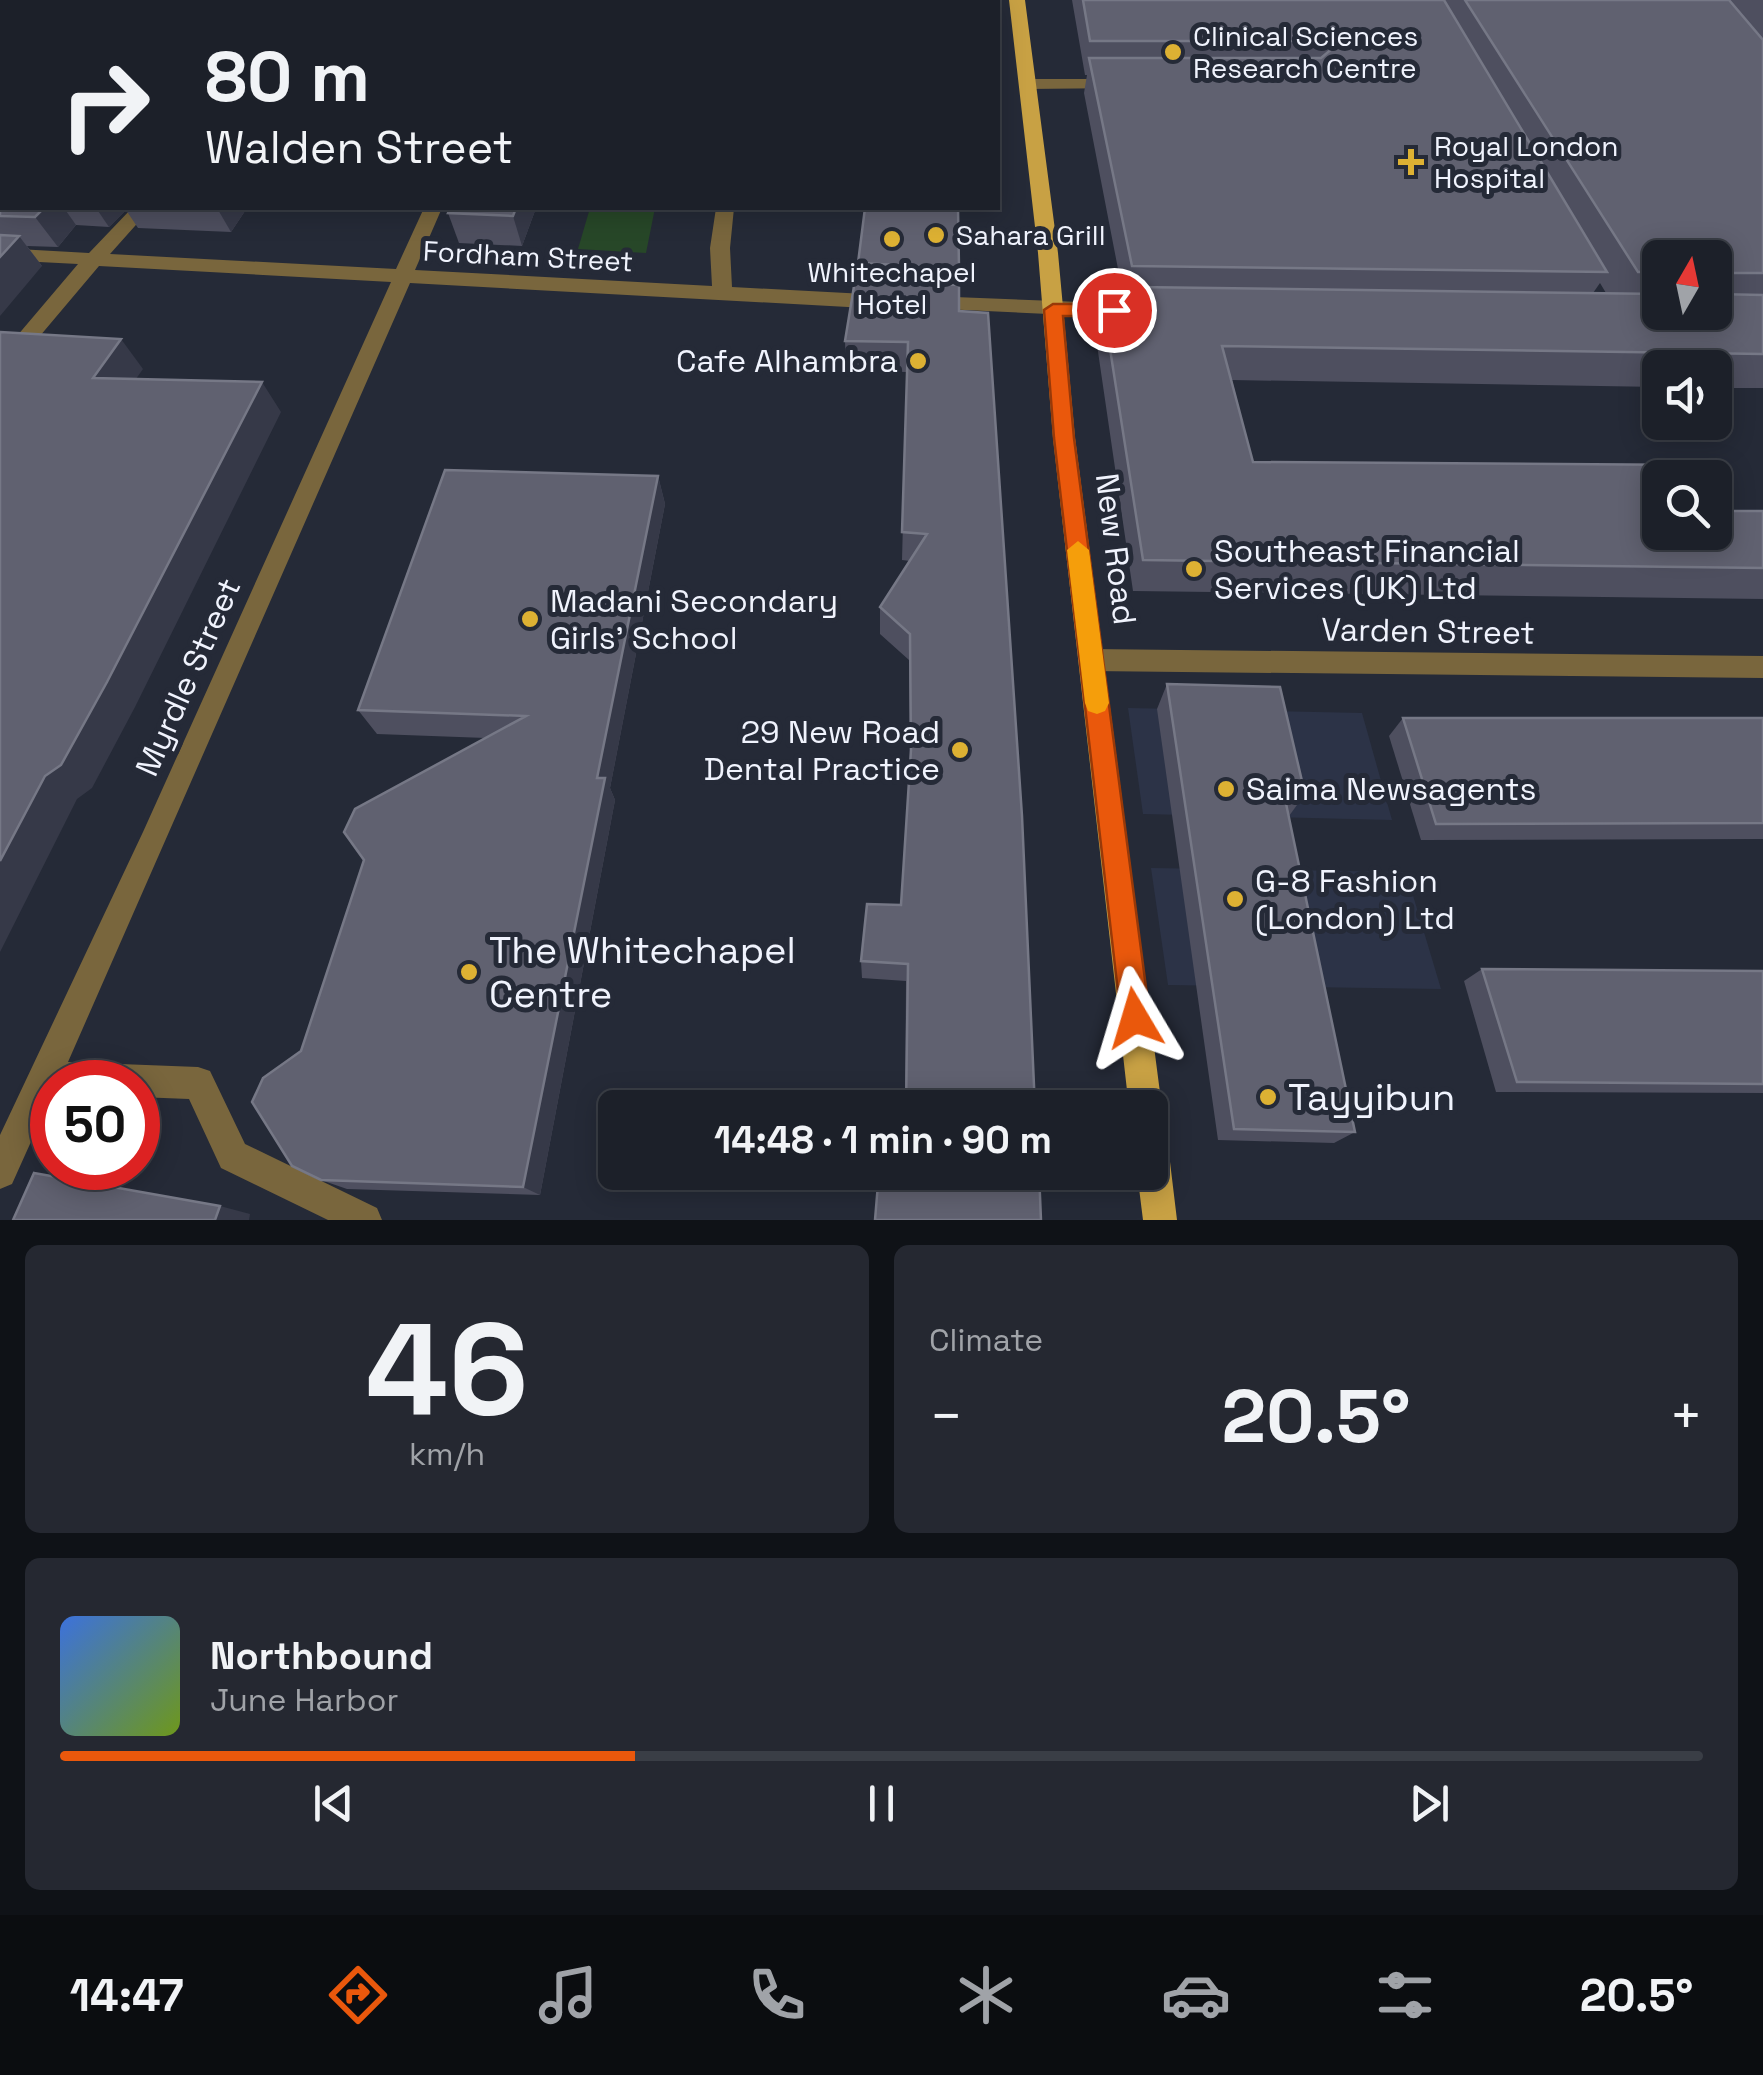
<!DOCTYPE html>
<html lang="en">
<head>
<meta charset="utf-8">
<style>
  :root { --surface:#1c2029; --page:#252831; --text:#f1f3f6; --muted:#a0a3a8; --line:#3a3e46; --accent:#ea580c }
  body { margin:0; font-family:"Space Grotesk",sans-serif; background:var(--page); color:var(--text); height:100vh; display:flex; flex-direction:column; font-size:38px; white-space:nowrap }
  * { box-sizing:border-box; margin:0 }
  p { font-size:32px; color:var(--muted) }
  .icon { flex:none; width:55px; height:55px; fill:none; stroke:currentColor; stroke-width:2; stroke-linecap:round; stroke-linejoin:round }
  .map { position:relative; height:1220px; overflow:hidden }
  .sheet { display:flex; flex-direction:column; gap:25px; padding:25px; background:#0f1217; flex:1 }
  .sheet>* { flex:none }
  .banner { position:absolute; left:0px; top:0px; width:1000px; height:210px; box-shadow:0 5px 25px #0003,0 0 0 2px var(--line); background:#1c2029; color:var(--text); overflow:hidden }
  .needle { width:65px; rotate:9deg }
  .fabs { position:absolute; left:1642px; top:240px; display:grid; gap:20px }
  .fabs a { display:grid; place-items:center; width:90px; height:90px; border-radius:15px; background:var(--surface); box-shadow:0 5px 25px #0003,0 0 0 2px var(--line); font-size:50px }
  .speed { position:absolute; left:30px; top:1060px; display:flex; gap:20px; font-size:50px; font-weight:700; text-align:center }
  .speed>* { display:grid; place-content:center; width:130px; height:130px; border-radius:50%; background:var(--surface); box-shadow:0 5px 25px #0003,0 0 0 2px var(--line); line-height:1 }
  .speed .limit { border:15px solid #d22; background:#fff; color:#111 }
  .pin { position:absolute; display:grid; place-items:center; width:85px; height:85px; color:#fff; margin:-42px; border:5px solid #fff; border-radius:50%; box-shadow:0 2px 10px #0007 }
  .me { position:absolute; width:110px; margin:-55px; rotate:353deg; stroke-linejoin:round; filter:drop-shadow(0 0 8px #0008) }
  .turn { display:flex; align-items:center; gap:35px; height:210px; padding:0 40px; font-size:45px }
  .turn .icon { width:130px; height:130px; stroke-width:2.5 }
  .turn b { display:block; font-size:70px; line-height:85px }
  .big { font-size:75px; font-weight:700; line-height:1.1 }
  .sheet .widget { flex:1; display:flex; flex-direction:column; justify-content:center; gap:15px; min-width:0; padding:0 35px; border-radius:15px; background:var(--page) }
  .sheet .dial { align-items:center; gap:0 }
  .dial b { font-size:130px; line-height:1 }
  .song { display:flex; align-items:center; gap:30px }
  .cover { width:120px; height:120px; border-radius:15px; background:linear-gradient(135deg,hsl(220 70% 55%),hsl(80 70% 35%)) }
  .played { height:10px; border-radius:5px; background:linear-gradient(90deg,var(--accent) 35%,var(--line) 35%) }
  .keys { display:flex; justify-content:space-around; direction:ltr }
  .heat { display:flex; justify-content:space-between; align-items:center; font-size:55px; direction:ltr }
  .sheet .tiles { flex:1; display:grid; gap:25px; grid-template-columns:1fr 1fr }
  .widget:last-child { grid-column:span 2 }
  .trip { position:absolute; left:598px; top:1090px; width:570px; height:100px; border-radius:15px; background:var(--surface); box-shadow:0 5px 25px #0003,0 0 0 2px var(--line); font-weight:700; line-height:100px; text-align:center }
  .tab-bar { display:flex; height:160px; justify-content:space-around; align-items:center; background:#0b0d10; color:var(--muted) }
  .tab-bar .icon { width:70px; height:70px }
  .tab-bar .on { color:var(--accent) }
  .tab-bar b { font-size:45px; color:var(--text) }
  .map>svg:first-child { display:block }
</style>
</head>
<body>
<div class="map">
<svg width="1763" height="1220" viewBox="0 0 1763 1220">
  <rect width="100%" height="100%" fill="#252a37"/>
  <g fill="#2c3347">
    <path d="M1128,708l234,5 30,107 -249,-6z"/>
    <path d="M1151,868l255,4 35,117 -273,-4z"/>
  </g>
  <path fill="#274728" d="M590,208h65l-9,45 -68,-4z"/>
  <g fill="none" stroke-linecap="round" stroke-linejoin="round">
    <g fill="#79663d" fill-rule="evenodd">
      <path d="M1120,79l6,1v8l-99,1 -8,-5 8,-5z"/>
      <path d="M132,208h19l-41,46 286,15 28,-61h18l-27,62 297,16 -2,-38 6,-40h18l-4,40 2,39 152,8 10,7 -10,7 -474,-26 -342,779 130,5 12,4 35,73 132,64 5,12h-54l-107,-52 -32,-69 -51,-2v-15h-86v13l-40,89 -12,5v-54l143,-303 248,-550 -292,-16 -92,109 -7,2v-21l78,-92 -78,-4v-12l89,5z"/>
      <path d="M929,296l204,8 10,7 -10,7 -211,-10 -3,-5z"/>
      <path d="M1091,649l672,7v22l-672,-7 -9,-3 -4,-8 4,-8z"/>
    </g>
    <path fill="#c8a144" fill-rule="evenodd" d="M1009,0h16l33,253 17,185 87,670 -9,14 9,3 5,12 10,83h-34l-6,-48h13v-64h-21l-76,-670 -15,-185z"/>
  </g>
  <g fill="#4e4f5f" fill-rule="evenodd">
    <path d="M0,0h487l-1,2h-484v206h245l-16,24 -93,-4 -12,-18 -17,17 -33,-2 -18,22 -31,-1 15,20 -42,-9z"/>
    <path d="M1072,0h691v388h-48v-20h-55v19l-428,-7 21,82 471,49h39v88l-630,-8 -37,-253 7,-34h29l1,-4h-9l-40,-207 3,-18h-2zM1660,258h55v54h-55zM1600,283l6,10h-13z"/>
    <path d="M536,208l-14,38 -63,-3 -11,-30z"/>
    <path d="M858,263l101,5 -2,17 2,26 76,797h-130l1,-127 -44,-3 -1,-17 40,-56 9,-136 -1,-109 -29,-26v-27l30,-46 -8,-1 5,-188 -61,-1 -1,-30 13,-61z"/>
    <path d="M658,476l7,28 -55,284 5,12 -75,395 -193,-6 -26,-9 -20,-129 185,-313 -109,-4 -19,-24z"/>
    <path d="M1167,684l138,110 -16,22 66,316 -21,11 -116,-3 -61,-431z"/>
    <path d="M1403,718h360v121l-342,1 -32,-104z"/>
    <path d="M1482,969l281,2v122l-267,-1 -32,-111z"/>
  </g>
  <g fill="#363948">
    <path d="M466,0h21l-1,2h-21z"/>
    <path d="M44,208h20l12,17 -18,22 -23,-30z"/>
    <path d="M96,208h29l1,2 -17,17z"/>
    <path d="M217,208h30l-16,24z"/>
    <path d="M516,208h20l-14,38 -9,-30z"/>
    <path d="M19,236l23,30 -42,50v-59z"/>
    <path d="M121,339l22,30 -27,38 -23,-29z"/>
    <path d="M262,382l19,30 -146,295 -43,81 -15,11 -77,153v-91l45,-85z"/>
    <path d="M658,476l7,28 -55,284 5,12 -75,395 -17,-8 74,-409z"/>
    <path d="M220,1206l30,8 -1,6h-34z"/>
  </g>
  <g fill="#606170" stroke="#767886" stroke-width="2.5">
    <path d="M12,0h454l-1,2h-456z"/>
    <rect x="855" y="0" width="99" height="2"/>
    <path d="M1083,0h361l163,272 -475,-6 -43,-208h232l12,-10 -12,-7h-231z"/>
    <path d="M1465,0h264l34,40v233h-48v-15h-55v14h-22z"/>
    <path d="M2,13v195h42l-9,9 -35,-1v-201z"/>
    <path d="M450,208h66l-3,8 -65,-3z"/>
    <path d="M865,208h93l1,60 -101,-5z"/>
    <path d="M0,235l19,1 -19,21z"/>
    <path d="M855,280l104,5v26l29,2 34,503 13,292h-129l2,-144 -47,-3 6,-57 34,1 10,-155 -1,-116 -30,-27 47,-73 -25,-2 6,-190 -63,-1z"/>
    <path d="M1136,287l524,7v18h55v-18l48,1v59l-541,-8 31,116 445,3 8,13h-46v54h55v-38l9,17h39v57l-620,-8 -40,-256 37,1z"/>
    <path d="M0,332l121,7 -28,39 169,4 -155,300 -46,83 -16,11 -45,85z"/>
    <path d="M445,470l213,6 -61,302h8l-82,409 -202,-7 -29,-14 -40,-64 11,-24 38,-27 63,-191 -20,-28 11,-23 171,-93 -168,-6z"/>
    <path d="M1167,684l113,3 25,107h-21l71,338 -121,-3z"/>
    <path d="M1403,718h360v105l-327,1z"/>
    <path d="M1482,969l281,2v113l-246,-2z"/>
    <path d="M879,1172h160l2,48h-166z"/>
    <path d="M34,1173l186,33 -5,14h-202z"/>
  </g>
  <path fill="#ea580c" stroke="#983908" stroke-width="2.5" d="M1053,304h61l9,6 -9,6h-51l11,122 76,580 -5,10 -10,4 -10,-4 -4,-10 -67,-580 -10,-128z"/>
  <path fill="#f59e0b" d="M1078,541l11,9 20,153 -4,8 -8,3 -9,-3 -3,-8 -18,-153z"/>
  <g fill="#ddb133" stroke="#252a37" stroke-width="4">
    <circle cx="1173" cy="52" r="10"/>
    <path d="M1406 147h10v10h10v10h-10v10h-10v-10h-10v-10h10z"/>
    <circle cx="936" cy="235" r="10"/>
    <circle cx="892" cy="239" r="10"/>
    <circle cx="918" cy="361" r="10"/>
    <circle cx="1194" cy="569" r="10"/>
    <circle cx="530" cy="619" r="10"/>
    <circle cx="960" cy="750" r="10"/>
    <circle cx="1226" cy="789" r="10"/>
    <circle cx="1235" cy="899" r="10"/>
    <circle cx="469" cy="972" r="10"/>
    <circle cx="1268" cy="1097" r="10"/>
  </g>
  <g text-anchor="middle" stroke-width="10" stroke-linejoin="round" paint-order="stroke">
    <g font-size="28" fill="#f0f3fd" stroke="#252a37" text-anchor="start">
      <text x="1193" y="46">Clinical Sciences<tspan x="1193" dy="32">Research Centre</tspan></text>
      <text x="1434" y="156">Royal London<tspan x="1434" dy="32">Hospital</tspan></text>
      <text x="956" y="245">Sahara Grill</text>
      <text x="892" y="282" text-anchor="middle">Whitechapel<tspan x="892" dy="32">Hotel</tspan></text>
    </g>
    <g font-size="28" fill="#f0f3fd" stroke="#252a37">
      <text transform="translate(528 256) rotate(3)" y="10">Fordham Street</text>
    </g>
    <g font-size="32" fill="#f0f3fd" stroke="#252a37" text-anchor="start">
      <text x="898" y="372" text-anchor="end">Cafe Alhambra</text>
      <text x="1214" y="562">Southeast Financial<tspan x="1214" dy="37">Services (UK) Ltd</tspan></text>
      <text x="550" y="612">Madani Secondary<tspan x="550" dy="37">Girls' School</tspan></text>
      <text x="940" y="743" text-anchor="end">29 New Road<tspan x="940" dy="37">Dental Practice</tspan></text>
      <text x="1246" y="800">Saima Newsagents</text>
      <text x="1255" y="892">G-8 Fashion<tspan x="1255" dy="37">(London) Ltd</tspan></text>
    </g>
    <g font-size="32" fill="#f0f3fd" stroke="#252a37">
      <text transform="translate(1116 549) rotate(83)" y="11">New Road</text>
      <text transform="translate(1428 631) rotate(1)" y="11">Varden Street</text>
      <text transform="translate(188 677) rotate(-66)" y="11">Myrdle Street</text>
    </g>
    <g font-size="38" fill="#f0f3fd" stroke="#252a37" text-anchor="start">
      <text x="489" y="963">The Whitechapel<tspan x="489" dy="44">Centre</tspan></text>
      <text x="1288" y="1110">Tayyibun</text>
    </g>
  </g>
</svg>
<div class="fabs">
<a><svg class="needle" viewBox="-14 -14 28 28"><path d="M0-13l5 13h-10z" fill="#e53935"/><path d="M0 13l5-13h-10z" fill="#a0a3a8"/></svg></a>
<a><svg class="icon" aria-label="sound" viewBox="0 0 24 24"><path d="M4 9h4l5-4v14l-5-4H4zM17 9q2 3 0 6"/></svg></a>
<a><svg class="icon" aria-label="search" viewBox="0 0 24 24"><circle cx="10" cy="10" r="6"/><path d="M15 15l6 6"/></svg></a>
</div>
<div class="speed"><div class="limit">50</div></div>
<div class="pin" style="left:1114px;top:310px;background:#d93025"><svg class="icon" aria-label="arrive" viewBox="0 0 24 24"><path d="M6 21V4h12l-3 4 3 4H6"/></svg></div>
<svg class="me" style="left:1135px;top:1018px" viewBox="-20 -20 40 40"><path d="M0-17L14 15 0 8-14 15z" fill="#ea580c" stroke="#fff" stroke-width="4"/></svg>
<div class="trip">14:48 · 1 min · 90 m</div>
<div class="banner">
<div class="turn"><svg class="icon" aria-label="right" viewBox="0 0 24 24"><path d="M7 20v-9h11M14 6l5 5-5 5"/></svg><div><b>80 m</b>Walden Street</div></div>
</div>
</div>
<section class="sheet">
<div class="tiles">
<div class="widget dial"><b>46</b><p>km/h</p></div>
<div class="widget"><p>Climate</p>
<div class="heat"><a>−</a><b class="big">20.5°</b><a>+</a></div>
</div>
<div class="widget">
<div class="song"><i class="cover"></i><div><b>Northbound</b><p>June Harbor</p></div></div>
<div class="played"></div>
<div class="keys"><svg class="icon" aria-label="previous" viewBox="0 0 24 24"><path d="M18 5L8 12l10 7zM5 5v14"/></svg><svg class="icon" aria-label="pause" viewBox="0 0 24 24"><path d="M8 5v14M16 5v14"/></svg><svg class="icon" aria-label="next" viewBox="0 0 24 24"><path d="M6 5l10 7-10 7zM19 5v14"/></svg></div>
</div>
</div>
</section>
<nav class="tab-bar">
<b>14:47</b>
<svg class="icon on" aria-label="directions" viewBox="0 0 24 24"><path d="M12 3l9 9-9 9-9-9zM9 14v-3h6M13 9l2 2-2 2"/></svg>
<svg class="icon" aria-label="music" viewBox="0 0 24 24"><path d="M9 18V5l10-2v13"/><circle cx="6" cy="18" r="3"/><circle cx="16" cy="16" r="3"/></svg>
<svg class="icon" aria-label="phone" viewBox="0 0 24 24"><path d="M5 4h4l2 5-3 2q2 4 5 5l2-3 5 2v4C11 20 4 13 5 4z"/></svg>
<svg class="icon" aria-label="climate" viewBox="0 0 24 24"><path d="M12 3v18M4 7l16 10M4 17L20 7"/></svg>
<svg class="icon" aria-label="car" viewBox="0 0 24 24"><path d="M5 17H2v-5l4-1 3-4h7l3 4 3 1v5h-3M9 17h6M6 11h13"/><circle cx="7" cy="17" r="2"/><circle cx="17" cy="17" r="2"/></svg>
<svg class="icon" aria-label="filters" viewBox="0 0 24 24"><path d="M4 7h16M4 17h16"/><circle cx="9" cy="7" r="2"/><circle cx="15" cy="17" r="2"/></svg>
<b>20.5°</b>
</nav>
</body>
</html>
